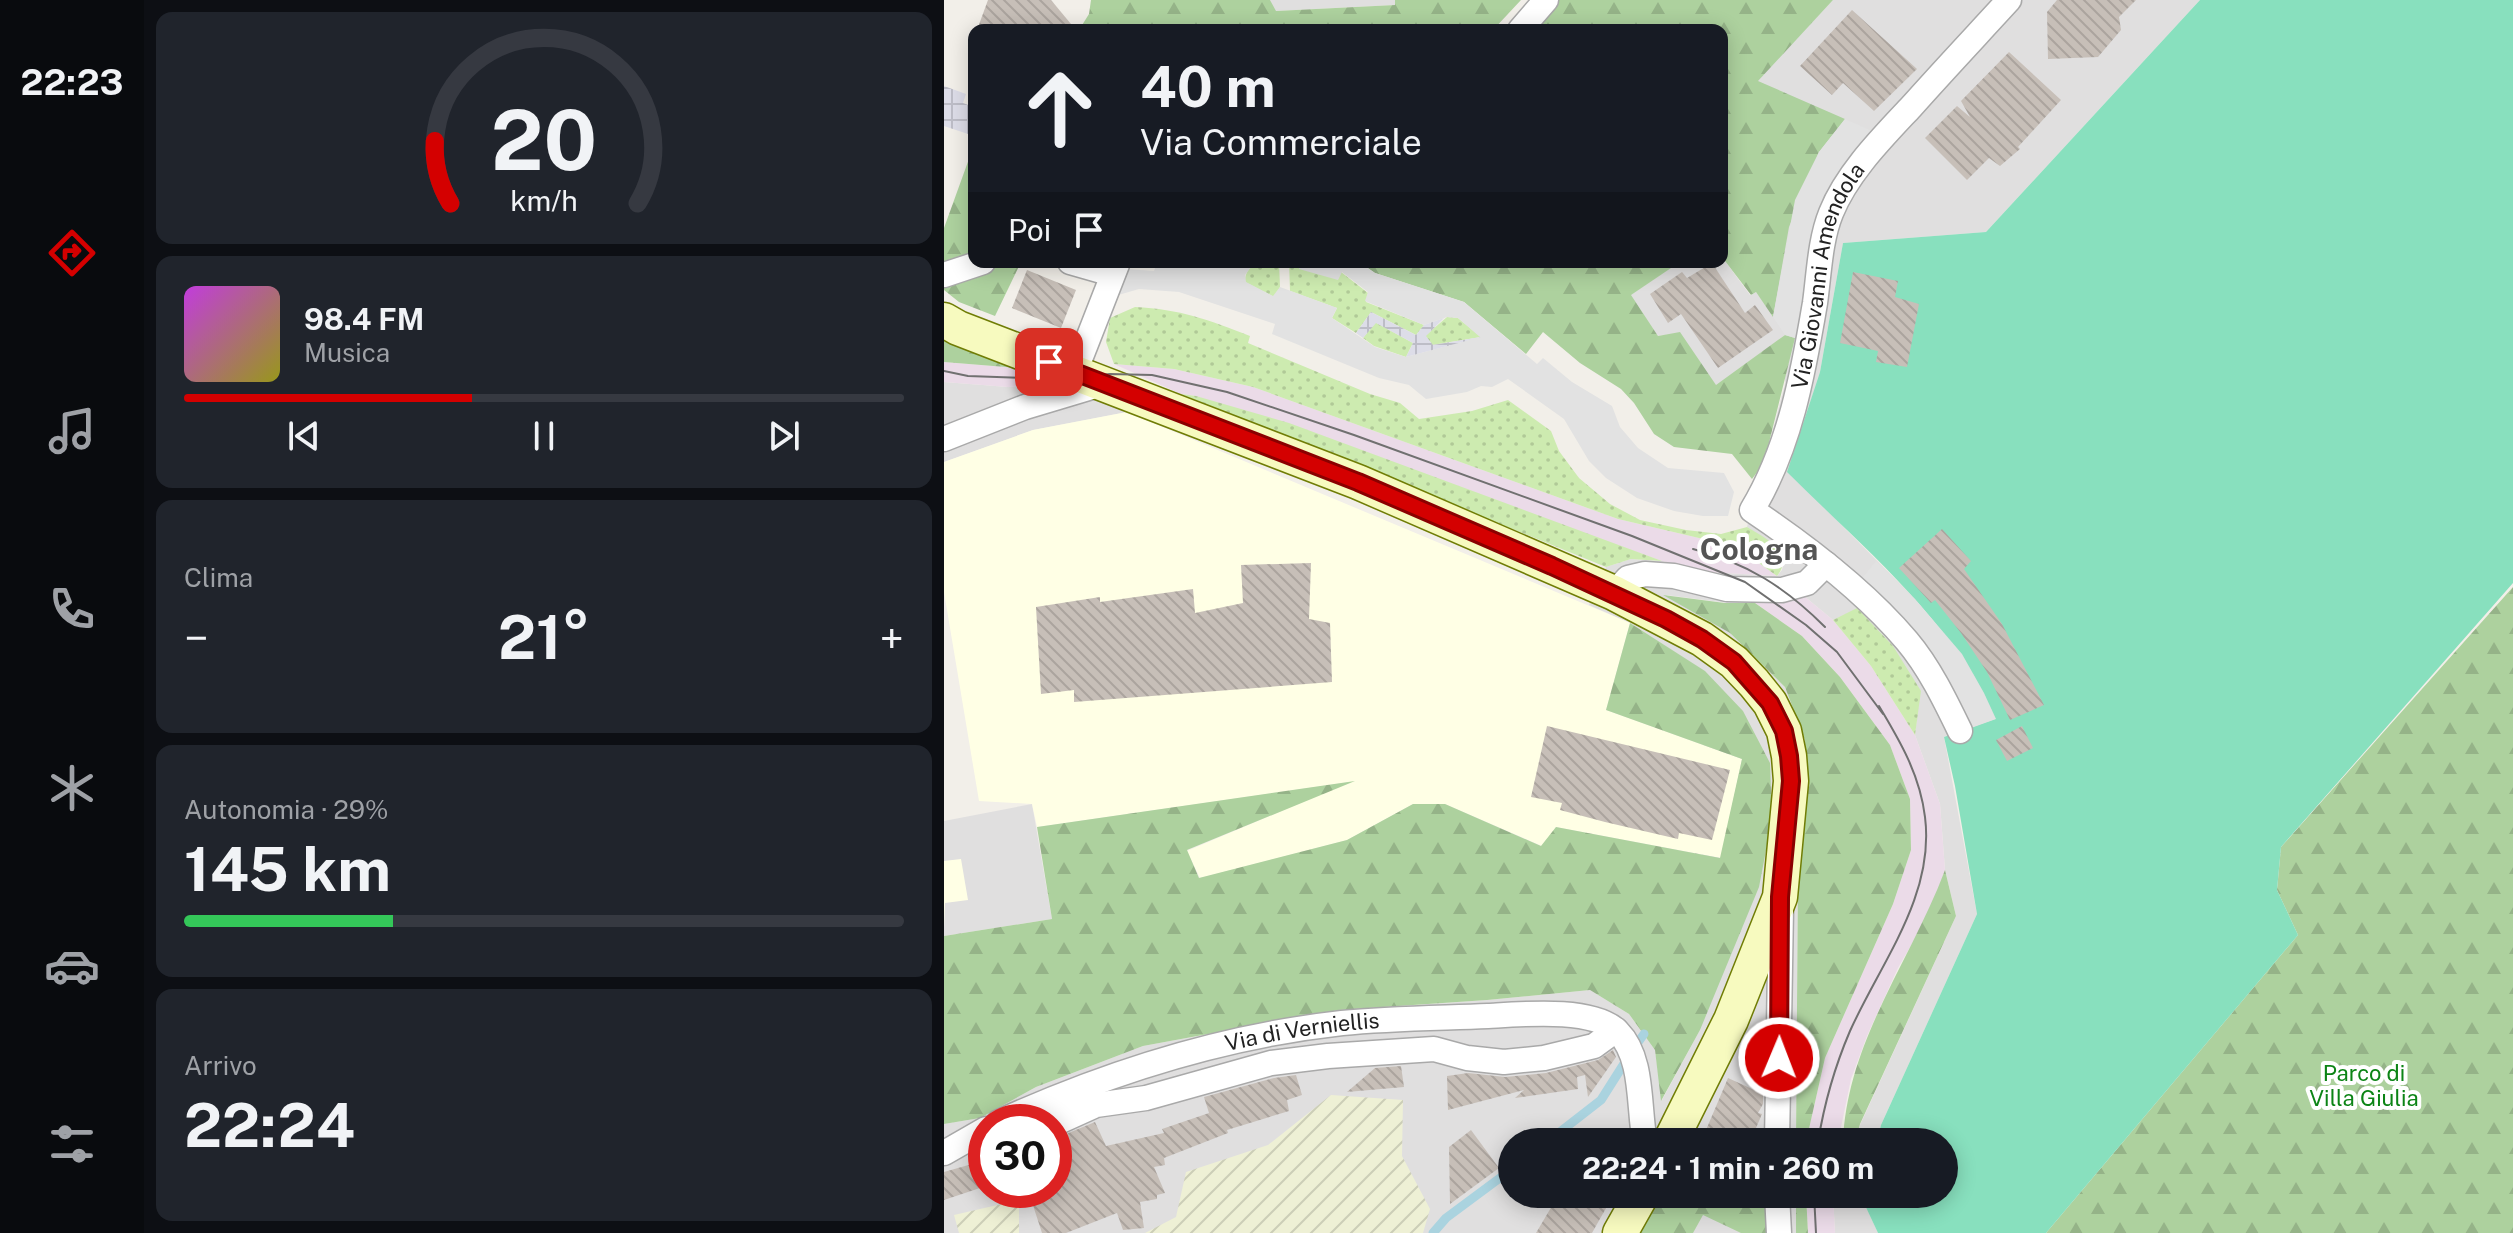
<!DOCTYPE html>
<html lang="it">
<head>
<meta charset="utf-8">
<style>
  :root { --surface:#171b24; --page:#20242c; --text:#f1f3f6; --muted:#9ea1a6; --line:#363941; --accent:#d40000 }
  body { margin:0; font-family:"Public Sans",sans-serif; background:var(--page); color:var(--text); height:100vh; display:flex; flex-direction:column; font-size:30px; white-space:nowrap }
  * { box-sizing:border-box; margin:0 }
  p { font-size:26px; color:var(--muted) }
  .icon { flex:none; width:44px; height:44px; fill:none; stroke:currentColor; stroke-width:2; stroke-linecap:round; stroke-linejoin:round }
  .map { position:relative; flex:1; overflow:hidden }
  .side { display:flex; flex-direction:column; gap:12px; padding:12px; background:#0d0f14; width:800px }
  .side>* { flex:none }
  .banner { position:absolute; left:24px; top:24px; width:760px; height:244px; border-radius:16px; box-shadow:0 4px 20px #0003; background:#171b24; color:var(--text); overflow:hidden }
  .speed { position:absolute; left:24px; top:1104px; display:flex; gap:16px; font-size:40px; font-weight:700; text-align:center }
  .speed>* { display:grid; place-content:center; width:104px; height:104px; border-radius:50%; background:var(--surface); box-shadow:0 4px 20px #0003; line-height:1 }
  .speed .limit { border:12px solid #d22; background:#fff; color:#111 }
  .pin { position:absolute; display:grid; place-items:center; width:68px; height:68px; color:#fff; margin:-34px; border-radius:16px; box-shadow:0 4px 12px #0006 }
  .me { position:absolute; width:88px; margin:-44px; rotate:1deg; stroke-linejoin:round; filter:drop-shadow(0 0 6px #0008) }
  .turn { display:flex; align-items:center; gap:28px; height:168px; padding:0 40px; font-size:36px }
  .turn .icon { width:104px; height:104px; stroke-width:2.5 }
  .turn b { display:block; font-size:56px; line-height:68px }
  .then { display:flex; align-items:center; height:76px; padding:0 40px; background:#0003; gap:16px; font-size:30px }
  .big { font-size:60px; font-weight:700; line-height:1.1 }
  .side .tile { flex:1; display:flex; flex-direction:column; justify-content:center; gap:12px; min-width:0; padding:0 28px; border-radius:16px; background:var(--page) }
  .side .dial { align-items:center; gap:0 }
  .dial svg { height:208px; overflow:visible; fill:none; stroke:var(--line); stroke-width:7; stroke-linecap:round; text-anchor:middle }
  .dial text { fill:var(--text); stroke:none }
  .song { display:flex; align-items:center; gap:24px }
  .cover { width:96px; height:96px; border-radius:12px; background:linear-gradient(135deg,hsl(290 70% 55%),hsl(60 70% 35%)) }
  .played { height:8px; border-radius:4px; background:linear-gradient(90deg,var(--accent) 40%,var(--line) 40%) }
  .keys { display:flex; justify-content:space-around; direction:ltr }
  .heat { display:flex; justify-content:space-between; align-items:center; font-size:44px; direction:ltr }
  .charge { height:12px; border-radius:6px; background:linear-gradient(90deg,#34c759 29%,var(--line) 0) }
  .trip { position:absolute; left:554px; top:1128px; width:460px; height:80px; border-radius:40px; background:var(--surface); box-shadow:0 4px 20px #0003; font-weight:700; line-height:80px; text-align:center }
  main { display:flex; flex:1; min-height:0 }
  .tabs { display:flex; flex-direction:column; width:144px; justify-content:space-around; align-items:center; background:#090b0e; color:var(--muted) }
  .tabs .icon { width:56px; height:56px }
  .tabs .selected { color:var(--accent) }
  .tabs b { font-size:36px; color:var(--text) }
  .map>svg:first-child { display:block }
</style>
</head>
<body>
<main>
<nav class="tabs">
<b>22:23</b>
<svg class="icon selected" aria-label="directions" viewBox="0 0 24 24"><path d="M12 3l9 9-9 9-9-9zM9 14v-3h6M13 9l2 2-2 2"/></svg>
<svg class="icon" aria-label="music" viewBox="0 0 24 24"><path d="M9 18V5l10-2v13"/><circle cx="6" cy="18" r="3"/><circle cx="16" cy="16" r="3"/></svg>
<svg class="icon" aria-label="phone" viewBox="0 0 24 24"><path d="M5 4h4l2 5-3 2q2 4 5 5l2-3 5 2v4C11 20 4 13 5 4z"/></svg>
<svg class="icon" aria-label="climate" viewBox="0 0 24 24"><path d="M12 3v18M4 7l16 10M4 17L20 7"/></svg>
<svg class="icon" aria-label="car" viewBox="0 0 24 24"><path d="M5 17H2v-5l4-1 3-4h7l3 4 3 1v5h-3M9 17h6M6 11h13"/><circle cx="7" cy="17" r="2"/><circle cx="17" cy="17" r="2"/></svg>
<svg class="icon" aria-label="filters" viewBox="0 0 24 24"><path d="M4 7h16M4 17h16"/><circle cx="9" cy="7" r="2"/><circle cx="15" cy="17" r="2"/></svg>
</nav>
<section class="side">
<div class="tile dial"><svg viewBox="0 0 100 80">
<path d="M14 69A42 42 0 1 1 86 69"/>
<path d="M14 69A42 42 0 0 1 8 45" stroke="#d40000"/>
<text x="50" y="56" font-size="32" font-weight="700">20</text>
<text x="50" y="72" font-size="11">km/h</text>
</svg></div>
<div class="tile">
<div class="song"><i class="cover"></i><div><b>98.4 FM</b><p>Musica</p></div></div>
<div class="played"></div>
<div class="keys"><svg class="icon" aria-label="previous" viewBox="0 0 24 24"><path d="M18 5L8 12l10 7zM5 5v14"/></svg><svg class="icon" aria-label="pause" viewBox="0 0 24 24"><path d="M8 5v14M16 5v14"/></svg><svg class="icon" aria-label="next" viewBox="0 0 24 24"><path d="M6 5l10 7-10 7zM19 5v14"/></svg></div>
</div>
<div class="tile"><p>Clima</p>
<div class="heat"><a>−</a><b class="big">21°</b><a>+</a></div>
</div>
<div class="tile"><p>Autonomia · 29%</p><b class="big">145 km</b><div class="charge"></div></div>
<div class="tile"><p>Arrivo</p><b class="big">22:24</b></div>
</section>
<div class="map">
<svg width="1569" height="1233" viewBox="0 0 1569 1233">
  <defs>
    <pattern id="farmland-furrows" width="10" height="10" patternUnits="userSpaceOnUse" patternTransform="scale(2)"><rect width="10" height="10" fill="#eef0d5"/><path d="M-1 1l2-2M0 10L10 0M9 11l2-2" fill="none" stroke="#ccceb7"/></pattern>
    <pattern id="grass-dots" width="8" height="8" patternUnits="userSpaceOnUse" patternTransform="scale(2)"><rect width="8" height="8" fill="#cdebb0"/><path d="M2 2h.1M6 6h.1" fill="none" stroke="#b0c997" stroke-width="1.8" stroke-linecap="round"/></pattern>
    <pattern id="forest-firs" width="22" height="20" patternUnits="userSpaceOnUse" patternTransform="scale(2)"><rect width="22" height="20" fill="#add19e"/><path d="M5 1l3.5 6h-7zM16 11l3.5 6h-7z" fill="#95b388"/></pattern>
    <pattern id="plaza-grid" width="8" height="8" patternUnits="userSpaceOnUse" patternTransform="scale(2)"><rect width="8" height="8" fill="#dddde8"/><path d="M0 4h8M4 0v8" fill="none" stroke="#bdbdc7"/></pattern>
    <pattern id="building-back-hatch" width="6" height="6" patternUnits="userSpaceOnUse" patternTransform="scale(2)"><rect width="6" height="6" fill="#c7bfb8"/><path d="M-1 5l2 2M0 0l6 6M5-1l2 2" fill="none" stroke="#aba49e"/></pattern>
  </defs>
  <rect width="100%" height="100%" fill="#f2efe9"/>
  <g fill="#e0dfdf" fill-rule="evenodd">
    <path d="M326,0h125v5l-120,6z"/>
    <path d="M889,0h367l-214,232 -143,11 -23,129 -32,99 127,128 81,120 -52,18 33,177 -96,211 -4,17h-22l5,-17 96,-209 -11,-46 -5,-66 -25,-69 5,-44 -72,-77 -15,6 -29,-24 -49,7h-27l-62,-8 64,38 55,54 20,53 1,70 -8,62 -2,270h-284v52h284v39h-852v-109l36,-6 56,-31 107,-41 196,-36 148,-10 103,-10 39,24 26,36 7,50 38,-70 4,-359 -74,-48 -41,-18 17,-38 25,-8 31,2 46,11 69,4 5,-6 2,-8 -3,-12 -34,-23 38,-143v-49l-69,51 -36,-53 -22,3 -28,-41 50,-33h42v-5l28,38 6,-3 17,23 -16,-234zM42,1122h68v68h-68z"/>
    <path d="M0,382l64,5 67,-3 52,28 -94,18 -89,32z"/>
    <path d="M88,804l20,115 -108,17v-115z"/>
    <path d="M889,1194h32l-2,7 15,32h-43z"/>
  </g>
  <g fill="#ffffe5">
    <path d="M183,412l503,211 -24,87 136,49 -21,99 -165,-31 -14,19 -97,-42h-32l-66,36 -147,38 -13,-27 163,-69 -313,45 -5,-23 -53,-3 -35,-209v-130l89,-32z"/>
    <path d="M17,859l7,41 -23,3 -1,25v-67z"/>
  </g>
  <g fill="#ebdbe8">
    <path d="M0,362l100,8 31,14 -67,3 -64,-5z"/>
    <path d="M170,364l60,5 79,18 365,132 98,23 36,16 25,18 -69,-4 -46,-11 -466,-165 -15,-2z"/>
    <path d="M860,596l29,24 38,46 44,69 25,69 5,66 -16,44 -31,54 -31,68 -16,43 -13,63h-32l1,-5 18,-79 68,-154 18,-54 -1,-51 -20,-54 -50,-68 -38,-41 -47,-33z"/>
    <path d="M862,1194h27l2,39h-27z"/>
  </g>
  <g fill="url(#farmland-furrows)">
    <path d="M387,1095l72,5 -1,56 28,53 -7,24h-278l31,-16 10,-45 82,-27z"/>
    <path d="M75,1200v33h-60l-5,-18z"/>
  </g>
  <g fill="url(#grass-dots)">
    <path d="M317,262h18l1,25 -6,10 -29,-15c0,-12 6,-16 16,-20z"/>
    <path d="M345,262h13l-2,6 38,11 3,-7 27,21 -2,9 58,23 -8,10 -45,-23 -15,21 -24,-15 5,-10 -47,-17z"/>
    <path d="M191,307c45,2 74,13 115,29l-2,7 122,51 30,9 19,16 53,-8 36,-11 43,31 8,20 20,27 31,26 30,16 46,10 35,4 26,-7c18,11 49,25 30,49l-25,-18 -36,-16 -98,-23 -365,-132 -79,-18 -60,-5 -8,-22 4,-24z"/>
    <path d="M503,317l11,1 23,19 -49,8 -7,-9z"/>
    <path d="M431,322l38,21 -7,14 -32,-11 -11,-8z"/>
    <path d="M237,394l15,2 93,27 373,138 -31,-2 -25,8z"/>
    <path d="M913,608l36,38 28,45 -6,44 -44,-69 -38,-46z"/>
  </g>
  <g fill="url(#forest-firs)">
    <path d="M147,0h179l6,11 119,-6v-5h126l-28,30h-414l10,-16z"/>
    <path d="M613,0h276l-75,81 87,38 -26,33 -30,75 -16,90 -17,-25 -5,3 -29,-38v-227h-192z"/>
    <path d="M30,145v117h47l-26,54 -36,-14 -15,-12v-62z"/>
    <path d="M415,262h321l-49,33 27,41 22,-4 36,53 69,-50 10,3 -31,125 -12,16 -20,-25 -58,-7 -20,-13 -20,-31 -13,-14 -41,-26 -37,-31 -17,22 -62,-52 -89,-29z"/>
    <path d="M0,328l100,42 -100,-8z"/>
    <path d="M1569,587v646h-467l252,-298 -21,-45 4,-43z"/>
    <path d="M719,595l62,8h30l47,33 38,41 50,68 20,54 1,51 -18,54 -68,154 -19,84 -10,-1 2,-269 8,-62 -1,-70 -20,-53 -55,-54z"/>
    <path d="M686,623l75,48 38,40 27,52 2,56 -13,68 -59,143 -39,71 -6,-51 -26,-36 -39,-24 -103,10 -148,10 -196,36 -107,41 -56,31 -36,6v-188l108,-17 -15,-92 318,-46 -168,69 12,28 148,-38 66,-36h32l96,42 15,-19 164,31 22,-99 -136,-49z"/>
    <path d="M1001,870l11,46 -96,208 -5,18h-12c4,-101 68,-181 102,-272z"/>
    <path d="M718,1194h106l1,39h-28l-38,-18 -10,18h-52z"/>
    <path d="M852,1194h10l2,39h-12z"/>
  </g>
  <path fill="#88e0be" d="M1256,0h313v583l-232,264 -4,43 21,45 -252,298h-168l-15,-32 2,-7h79v-52h-67l4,-17 96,-211 -22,-128 -11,-49 51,-18c-43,-100 -132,-171 -208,-247l33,-100 23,-129 143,-11z"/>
  <g fill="#e2e2e2">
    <path d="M901,119l29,13 -63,114 -16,92 -10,-3 -12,-18 22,-117 24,-48z"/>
    <path d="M213,262h58l13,6 6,-6h27l-10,5 -6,8 1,7 27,14 7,-9 57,21 -5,10 43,29 31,10 74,-20 -22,-19 -11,-1 -23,8 -59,-24 3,-9 -26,-20 -4,8 -39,-11 3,-7h57l16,11 89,29 73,62 6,-6 29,24 40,24 8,21 18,21 30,20 56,5 10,19 -6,24h-25l-29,-5 -37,-13 -31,-20 -17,-17 -25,-42 -56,-40 -16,8 -11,-1 -14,6 -41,7 -17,-14 -30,-7 -107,-44 3,-10 -96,-32 -40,-3 -24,7 11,-27 28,2z"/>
    <path d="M932,561l39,38 47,55 22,39 12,26 -25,9 -111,-147z"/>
  </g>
  <g fill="url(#plaza-grid)">
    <path d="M0,86l22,8 -3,9 11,4v29l-30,-10z"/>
    <path d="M427,312l45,23 8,-10 20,-7 -18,18 7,9 48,-8 -75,20 7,-14 -37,-20 -13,15 -7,-5z"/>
  </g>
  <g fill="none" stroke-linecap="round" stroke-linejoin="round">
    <g stroke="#aad3df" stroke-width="9">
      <path d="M690,1048l10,-14"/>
      <path d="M603,1142l54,-42 26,-41"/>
      <path d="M489,1233l13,-15 66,-49"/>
    </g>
  </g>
  <g fill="url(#building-back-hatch)">
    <path d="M44,0h63l25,30h-99z"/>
    <path d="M1113,0h79l-17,17 2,13 -23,27 -50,2 -1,-47z"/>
    <path d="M908,10l65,59 -43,42 -31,-28 -11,12 -32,-29z"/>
    <path d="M1065,52l52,48 -43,47 2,2 -20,17 -11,-8 -22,22 -42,-42 32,-32 13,11 -9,-16z"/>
    <path d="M768,263l33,50 10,-8 18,25 -55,38 -37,-54 -13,9 -18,-29 32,-22 5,6z"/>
    <path d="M83,270l49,20 -15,38 -49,-20z"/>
    <path d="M909,272l45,9 -3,16 24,7 -12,63 -31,-5 2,-11 -38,-8z"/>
    <path d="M998,529l29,32 -7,8 38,55 42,81 -34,15 -23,-48 -26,-39 -26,-33 -4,3 -32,-35z"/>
    <path d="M367,563l-2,56 21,4 2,59 -258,20v-12l-33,4 -5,-87 64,-10v5l93,-13 2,24 48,-10 -2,-38z"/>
    <path d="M603,726l183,44 -18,70 -33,-7 -1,6 -73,-17 -45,-12 2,-7 -31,-6z"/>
    <path d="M1078,726l11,22 -26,13 -11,-21z"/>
    <path d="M669,1050l3,7 -28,40 -3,-22 -8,2 1,12 -63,9 9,-8 -76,20 -1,-34 21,-3 37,4 41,-4 52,-13z"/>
    <path d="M457,1066l3,21 -57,5 28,-24z"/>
    <path d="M352,1075l6,20 -15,5 2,11 -62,19 1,3 -64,25 1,7 -11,2 11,26 -8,2v4l-17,3 4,26 -21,2 -6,-17 -51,20h-24l-14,-43h26v-51l41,-17 11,24 58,-13 -2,-4 47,-16 -5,-16 70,-19z"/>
    <path d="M784,1078l35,16v10l-5,9 4,1 -12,28h-16l-28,-12z"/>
    <path d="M527,1130l28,38 -49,36 -1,-57z"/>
    <path d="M42,1160v26l-42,14v-28z"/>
    <path d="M615,1194h55l-22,39h-56z"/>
  </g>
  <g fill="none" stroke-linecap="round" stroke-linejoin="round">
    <defs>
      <g id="street">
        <path d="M576,30l26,-30"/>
        <path d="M126,262l42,12"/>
        <path d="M0,275l39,-13"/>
        <path d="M131,372l43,-110"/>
        <path d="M0,439l81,-32 80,-24"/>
        <path d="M670,593l14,-15 17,-4 29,2 53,13 55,1 25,-7 19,-19"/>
        <path id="s1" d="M1016,731c-15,-31 -31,-64 -53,-90 -43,-51 -100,-94 -155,-131 38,-63 51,-136 63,-207 4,-29 5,-63 16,-90 16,-40 51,-75 80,-106 32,-36 65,-71 98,-107"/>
        <path id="s2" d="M55,1122c108,-49 225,-86 343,-99 49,-5 98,-5 146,-7 34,-2 106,-9 130,16 26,26 20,76 27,110"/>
        <path d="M110,1124l42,-19 50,-7 125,-35 57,-7 106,-7 33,9 37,4 40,-4 50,-12 22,-16"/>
        <path d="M833,1142l4,-234"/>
        <path d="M0,1153l42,-24"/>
        <path d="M833,1194l2,39"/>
      </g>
      <g id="secondary">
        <path d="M0,320l14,8 400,154 256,111 88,46 32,23 20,21 16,20 14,28 5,25 2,25 -11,116 -49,123 -61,122"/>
        <path d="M676,1233l22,-39"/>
      </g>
    </defs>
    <use href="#street" stroke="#a9a9a9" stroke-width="27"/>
    <use href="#secondary" stroke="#707d05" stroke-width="37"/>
    <use href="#street" stroke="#fff" stroke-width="24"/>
    <use href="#secondary" stroke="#f7fabf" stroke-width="34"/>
    <g stroke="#707070" stroke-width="2">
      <path d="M0,371l24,5 92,3 50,-5 42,1 75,17 127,43 278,101 113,46 61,43 31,27 46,62"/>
      <path d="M749,549c54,14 92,38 132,78"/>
      <path d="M874,1142c6,-37 17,-76 32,-111 31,-69 85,-135 75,-214 -5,-42 -25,-76 -46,-111"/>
      <path d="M870,1194l2,39"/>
    </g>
  </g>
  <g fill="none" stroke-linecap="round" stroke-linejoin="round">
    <defs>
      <path id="route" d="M105,362l309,120 194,84 114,53 36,20 32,23 36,41 14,28 5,25 2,25 -11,116 -1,161"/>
    </defs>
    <use href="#route" stroke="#8a0000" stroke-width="20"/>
    <use href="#route" stroke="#d40000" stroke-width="14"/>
  </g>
  <g text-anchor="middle" stroke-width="8" stroke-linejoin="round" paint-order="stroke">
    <g font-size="22" fill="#222" stroke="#fff">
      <text dy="8" stroke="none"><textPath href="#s1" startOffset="556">Via Giovanni Amendola</textPath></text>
      <text dy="8" stroke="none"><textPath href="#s2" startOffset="318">Via di Verniellis</textPath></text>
    </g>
    <g font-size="22" fill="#0c8416" stroke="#fff">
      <text x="1420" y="1081">Parco di<tspan x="1420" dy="25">Villa Giulia</tspan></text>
    </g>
    <g font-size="30" font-weight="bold" fill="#555" stroke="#fff">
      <text x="815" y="560">Cologna</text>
    </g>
  </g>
</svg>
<div class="speed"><div class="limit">30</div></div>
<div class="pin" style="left:105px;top:362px;background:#d93025"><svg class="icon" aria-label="arrive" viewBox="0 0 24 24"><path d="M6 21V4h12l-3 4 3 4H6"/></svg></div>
<svg class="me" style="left:835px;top:1058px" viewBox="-20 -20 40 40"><circle r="17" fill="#d40000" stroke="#fff" stroke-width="3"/><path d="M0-11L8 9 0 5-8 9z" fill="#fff"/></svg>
<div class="trip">22:24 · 1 min · 260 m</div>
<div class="banner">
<div class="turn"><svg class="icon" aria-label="ahead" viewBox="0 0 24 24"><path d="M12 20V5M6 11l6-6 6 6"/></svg><div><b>40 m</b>Via Commerciale</div></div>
<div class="then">Poi<svg class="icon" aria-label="arrive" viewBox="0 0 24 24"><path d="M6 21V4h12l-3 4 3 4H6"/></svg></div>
</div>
</div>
</main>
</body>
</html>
